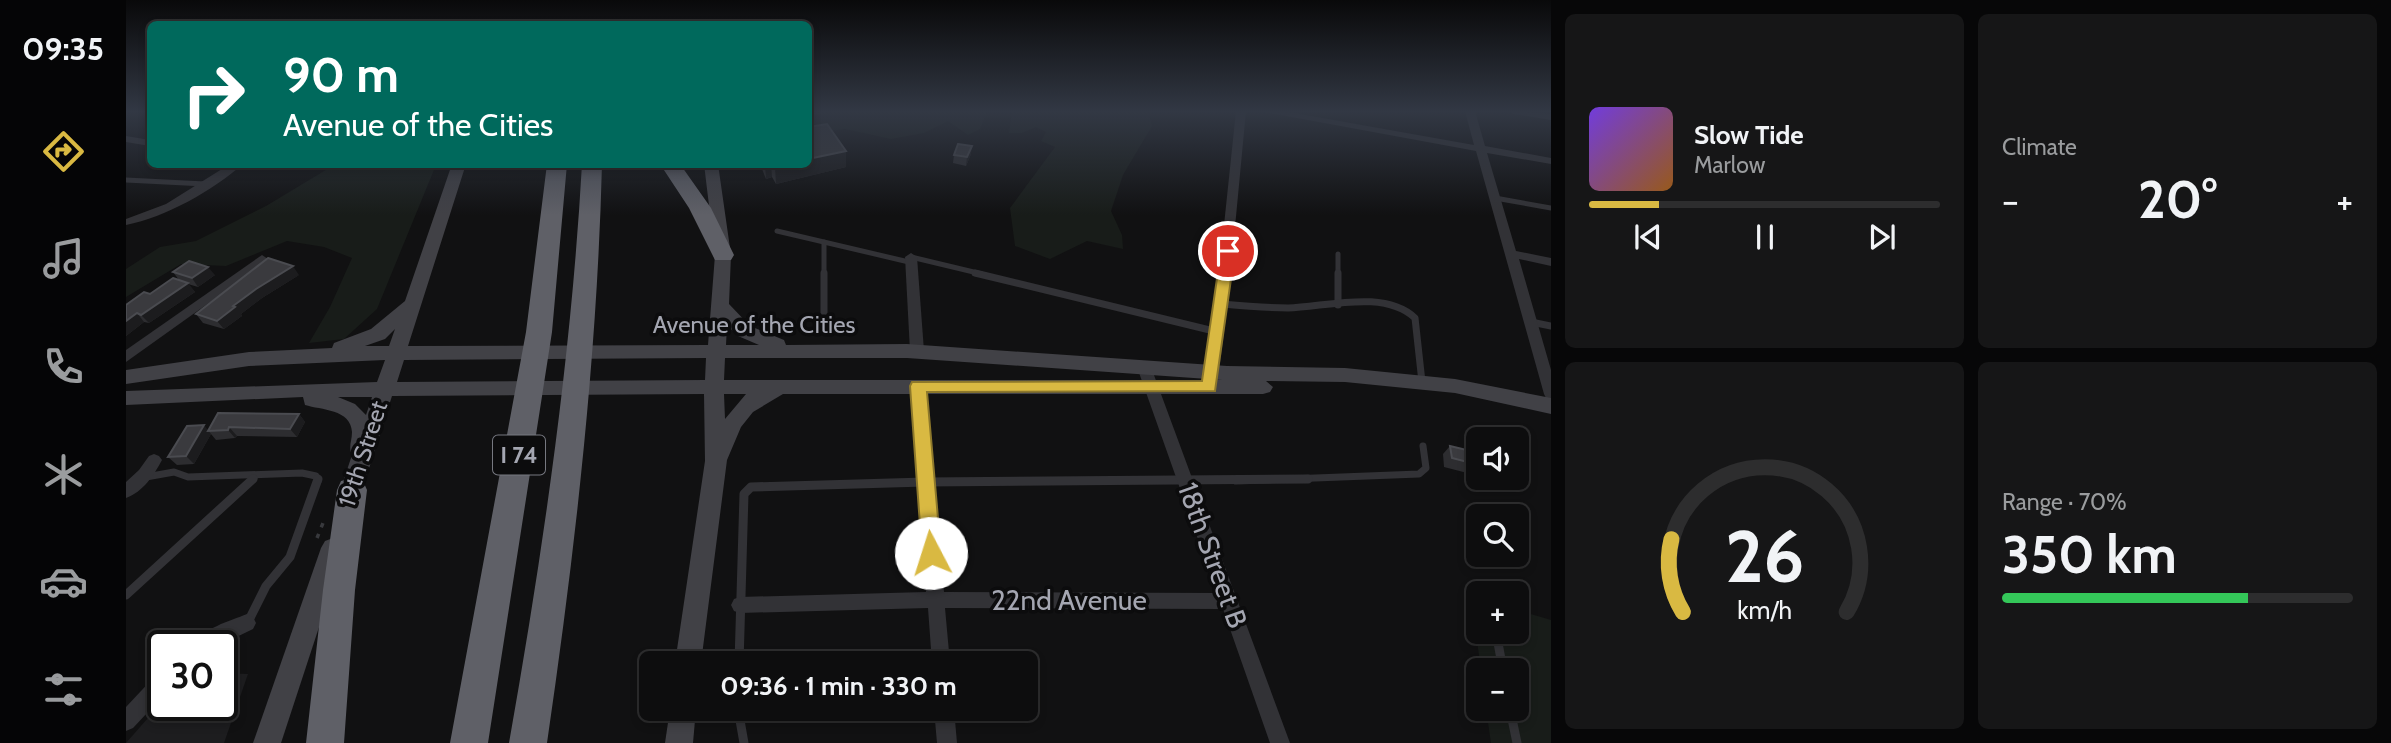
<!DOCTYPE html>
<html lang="en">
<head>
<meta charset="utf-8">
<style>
  :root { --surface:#0d0d0e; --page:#161617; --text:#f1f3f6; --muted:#9a9c9e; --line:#2d2d2e; --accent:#d9b942 }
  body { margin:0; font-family:Cabin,sans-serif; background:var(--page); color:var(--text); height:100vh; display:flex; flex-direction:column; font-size:26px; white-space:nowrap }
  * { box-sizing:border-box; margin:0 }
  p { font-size:23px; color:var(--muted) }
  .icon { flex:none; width:38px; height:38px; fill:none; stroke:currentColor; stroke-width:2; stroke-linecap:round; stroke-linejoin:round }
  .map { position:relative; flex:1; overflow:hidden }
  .sheet { display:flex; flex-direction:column; gap:14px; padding:14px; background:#070708; width:840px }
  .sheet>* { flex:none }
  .guide { position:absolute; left:21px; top:21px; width:665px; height:147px; border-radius:10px; box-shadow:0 4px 10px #0003,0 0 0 2px var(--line); background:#00695c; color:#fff; overflow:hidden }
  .buttons { position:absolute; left:1340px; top:427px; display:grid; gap:14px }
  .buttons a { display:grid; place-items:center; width:63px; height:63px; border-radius:10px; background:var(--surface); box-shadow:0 4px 10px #0003,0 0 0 2px var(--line); font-size:35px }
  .speed { position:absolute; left:21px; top:630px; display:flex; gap:14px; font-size:35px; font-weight:700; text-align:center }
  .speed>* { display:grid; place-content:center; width:91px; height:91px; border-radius:50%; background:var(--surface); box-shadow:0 4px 10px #0003,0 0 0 2px var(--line); line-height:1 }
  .speed .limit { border:4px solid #111; border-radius:10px; background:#fff; color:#111 }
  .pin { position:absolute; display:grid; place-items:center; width:60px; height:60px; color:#fff; margin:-30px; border:4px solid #fff; border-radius:50%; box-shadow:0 2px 7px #0007 }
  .me { position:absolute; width:77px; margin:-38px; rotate:355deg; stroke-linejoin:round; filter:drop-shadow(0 0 5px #0008) }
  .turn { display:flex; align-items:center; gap:24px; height:147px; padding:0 21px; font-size:32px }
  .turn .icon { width:91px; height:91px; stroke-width:2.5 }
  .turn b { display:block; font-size:49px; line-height:60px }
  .big { font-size:52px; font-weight:700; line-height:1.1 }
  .sheet .widget { flex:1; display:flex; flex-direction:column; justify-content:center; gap:10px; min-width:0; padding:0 24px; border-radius:10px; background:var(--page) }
  .sheet .dial { align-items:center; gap:0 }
  .dial svg { height:182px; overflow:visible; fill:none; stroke:var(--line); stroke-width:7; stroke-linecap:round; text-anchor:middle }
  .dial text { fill:var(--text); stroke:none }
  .song { display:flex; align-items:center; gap:21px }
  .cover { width:84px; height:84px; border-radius:10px; background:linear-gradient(135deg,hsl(260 70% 55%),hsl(30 70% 35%)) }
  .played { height:7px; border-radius:4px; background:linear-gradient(90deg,var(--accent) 20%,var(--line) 20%) }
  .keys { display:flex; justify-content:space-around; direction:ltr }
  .heat { display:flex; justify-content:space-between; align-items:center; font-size:38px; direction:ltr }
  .charge { height:10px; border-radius:5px; background:linear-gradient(90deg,#34c759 70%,var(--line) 0) }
  .sheet .tiles { flex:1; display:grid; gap:14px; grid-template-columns:repeat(2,1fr) }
  .trip { position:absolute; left:513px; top:651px; width:399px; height:70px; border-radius:10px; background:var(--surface); box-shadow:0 4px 10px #0003,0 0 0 2px var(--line); font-weight:700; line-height:70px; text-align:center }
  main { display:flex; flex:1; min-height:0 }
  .tabs { display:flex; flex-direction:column; width:126px; justify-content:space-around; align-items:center; background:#050506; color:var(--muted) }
  .tabs .icon { width:49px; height:49px }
  .tabs .active { color:var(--accent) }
  .tabs b { font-size:32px; color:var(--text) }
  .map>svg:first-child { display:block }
</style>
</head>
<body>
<main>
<nav class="tabs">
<b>09:35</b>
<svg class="icon active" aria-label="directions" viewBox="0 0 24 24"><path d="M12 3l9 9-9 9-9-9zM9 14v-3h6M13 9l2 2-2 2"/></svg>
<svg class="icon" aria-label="music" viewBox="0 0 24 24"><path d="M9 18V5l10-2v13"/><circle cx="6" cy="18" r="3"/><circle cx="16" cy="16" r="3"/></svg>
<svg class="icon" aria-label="phone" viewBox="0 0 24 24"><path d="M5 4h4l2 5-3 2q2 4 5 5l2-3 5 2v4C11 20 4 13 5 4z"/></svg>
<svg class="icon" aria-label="climate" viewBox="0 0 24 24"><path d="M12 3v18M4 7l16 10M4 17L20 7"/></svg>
<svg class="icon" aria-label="car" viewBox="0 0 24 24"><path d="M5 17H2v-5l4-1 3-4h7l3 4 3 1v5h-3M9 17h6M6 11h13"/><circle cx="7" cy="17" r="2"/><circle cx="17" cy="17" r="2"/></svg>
<svg class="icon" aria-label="filters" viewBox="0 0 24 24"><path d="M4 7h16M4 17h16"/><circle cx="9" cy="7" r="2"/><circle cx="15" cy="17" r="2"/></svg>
</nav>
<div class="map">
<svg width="1425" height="743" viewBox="0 0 1425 743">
  <rect width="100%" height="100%" fill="#111112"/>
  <path fill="#1d1d1f" d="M96,673l26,1 -24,69h-98l37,-42v4h59z"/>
  <g fill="#181c19">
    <path d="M682,111h179l-7,18 -12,6 -20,-14 -24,12 -33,6 -46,-10 -36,5z"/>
    <path d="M886,111h136l4,15 -29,49 -12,36 11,24 1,14 -36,-8 -37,18 -35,-13 -5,-38 45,-61 -14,-6 5,-9 -10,-5 -14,6h-13z"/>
    <path d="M208,165h102l-59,144 -33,30 -35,4 21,-36 22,-49 -28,-11 -37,-6 -61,25 -45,-2 -55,33v-28l34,-22 36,-6 70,-35z"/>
    <path d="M1345,597l8,2v33h38v-22l34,10v123h-60l-5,-34h31v-39h-36z"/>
  </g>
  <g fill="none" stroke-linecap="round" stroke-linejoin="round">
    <path stroke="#292e34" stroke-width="3.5" d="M682,114l18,-3"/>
    <path stroke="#38393d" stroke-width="3.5" stroke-dasharray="4.5 7" stroke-linecap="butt" d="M191,538l8,-20"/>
    <g stroke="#323236" stroke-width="5">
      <path d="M0,180l79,4"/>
      <path d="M1369,198l56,10"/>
      <path d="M651,231l132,31"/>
      <path d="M698,242v32"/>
      <path d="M1212,254v20"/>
      <path d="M785,257l71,17"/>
    </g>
    <g stroke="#323236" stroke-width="7">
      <path d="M698,273v57"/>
      <path d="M849,273l243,59"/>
      <path d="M1212,273v32"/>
      <path d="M1096,304c22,2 44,4 66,4 38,-1 96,-19 127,10l7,64"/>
      <path d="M1405,322l20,4"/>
      <path d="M20,477l28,-5 14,5 114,-4 14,3 2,5"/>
      <path d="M125,481l3,-3"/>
      <path d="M1110,481l183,-7 7,-6 -3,-22"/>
    </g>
    <g stroke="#323236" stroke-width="9">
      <path d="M0,595l127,-116"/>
      <path d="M122,622l18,-36 24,-29 28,-78"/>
      <path d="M1370,632l7,38"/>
      <path d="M613,663l5,-169 7,-7 174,-5 383,-3"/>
      <path d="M612,709l6,34"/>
      <path d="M1384,709l7,34"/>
    </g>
    <g fill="#323236" fill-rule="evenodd">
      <path d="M1110,111h10l-18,190 -11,86 -2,4h-10l-2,-4 13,-86z"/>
      <path d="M1133,111h24l191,34 -9,-34h10l10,35 66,12v6l-64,-11 29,98 35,7v8l-32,-7 32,111v29l-5,-1 -2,-4 -68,-243z"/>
      <path d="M1383,111l42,3v6l-37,-6z"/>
      <path d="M0,136l24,4v6l-24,-4z"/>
      <path d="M104,164h13c-31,27 -77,53 -117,61v-6l40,-15z"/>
      <path d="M785,253l6,4 7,94 -7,5 -7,-5 -5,-94z"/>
      <path d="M136,255l6,4 -2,3 -140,100v-12z"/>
      <path d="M1018,362l7,5 139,376h-20l-47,-134 -278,-1 5,55h-18l-4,-55 -188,5 -6,-2 -3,-6 3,-6 6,-2 186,-5 -15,-206 2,-4h10l2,4 19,206 273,1 -80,-226z"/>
      <path d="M28,454l5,2 3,4c-8,15 -19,32 -36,38v-16l13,-12 10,-14z"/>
      <path d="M121,614l6,3 3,6 -3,6 -35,17h-24c8,-18 36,-25 53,-32z"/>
      <path d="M37,673v23l-30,32 -7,3v-24l30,-32z"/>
      <path d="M808,709h20l3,34h-20z"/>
    </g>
    <g fill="#414146" fill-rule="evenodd">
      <path d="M326,164h14l-58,182 300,-1 7,-90 -11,-91h14l13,91 -2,49 21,22 34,14 2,5 121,-1 320,22 118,2 110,11 96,19v16l-96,-21 -110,-11 -79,-1 7,6 -3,5 -7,2h-480l-30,18 -12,15 -14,33 -26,203h-26l30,-202 -1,-67 -312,2 -34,107 -3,7 -8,2 -8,-2 -3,-7 16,-48c-4,-8 0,-14 0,-23 -1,-23 -31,-22 -47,-27l-2,-8 -177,8v-14l251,-9 8,-22 -136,6 -123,18v-14l123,-18 83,-4 2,-5 37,-14 34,-28zM601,325l11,11 21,9h-33zM269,329l-6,17h-24l20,-7zM580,358l-1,22 -308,2 7,-22zM599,358h182l315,22h-498zM598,394h22l-21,25zM212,397h34l-6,18 -11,-11z"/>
      <path d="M207,538l8,3 4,7 -64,195h-28l68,-195 4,-7z"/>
      <path d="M544,709h26l-3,34h-28z"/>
    </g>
    <g fill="#5f6067" fill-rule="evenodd">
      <path d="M421,164h20l-15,168 -64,411h-38l76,-411z"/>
      <path d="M456,164h20c-5,195 -27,387 -55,579h-38c34,-192 62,-384 73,-579z"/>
      <path d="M534,164h20l31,44 23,47 -3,5h-16l-26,-52z"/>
      <path d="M226,478l11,3 4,9 -12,100 -11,153h-38l17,-153 14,-100 4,-9z"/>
    </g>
  </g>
  <g fill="#2d2d30">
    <path d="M845,154l-5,12 -13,-3 1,-8z"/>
    <path d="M634,164h48l38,3 -70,17 -4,-7 -6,2z"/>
    <path d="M47,272l42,3 -17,12 -10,-3 7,8 -46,31 -5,-1 -18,14v-31l53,-25z"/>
    <path d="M173,275l-37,23 -21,16 1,2 -18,13 -21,-6 -7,-9z"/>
    <path d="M173,414l6,8 -8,15 -60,-1 -2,2 -19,2 -5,-6 -17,30 -17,1 -9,-8 41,-27z"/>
    <path d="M1324,446l29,7v23l-35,-9 -1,-13z"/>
  </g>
  <g fill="#1c1c1e">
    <path d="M846,146l-1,8 -5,12 1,-9z"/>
    <path d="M720,151v16l-70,17 -1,-17 12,-3h21v-5z"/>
    <path d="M639,164h6l1,13 -6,2z"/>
    <path d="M167,266l6,9 -37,23 -21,16 1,2 -18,13 -7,-8 16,-15 23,-17z"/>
    <path d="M82,267l7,8 -17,12 -6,-9z"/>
    <path d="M62,283l7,9 -46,31 -8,-8z"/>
    <path d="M11,313l7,9 -18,14v-15z"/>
    <path d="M173,414l6,8 -8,15 -7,-8z"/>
    <path d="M78,425l7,9 -17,30 -8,-8z"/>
    <path d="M103,427l8,9 -2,2 -7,-8z"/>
  </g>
  <g fill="#3a3a3e" stroke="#4a4b50" stroke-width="2">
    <path d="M701,124l19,27 -38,8v-32z"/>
    <path d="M832,144l14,2 -5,11 -13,-2z"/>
    <path d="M647,164h14l-12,3z"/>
    <path d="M142,258l25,8 -37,23 -23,17 2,1 -18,14 -21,-7z"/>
    <path d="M63,261l19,6 -16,11 -19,-6z"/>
    <path d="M47,278l15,5 -47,32 -4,-2 -11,8v-16l18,-13 6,2z"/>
    <path d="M92,413l81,1 -9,15 -61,-2 -1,3 -20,1z"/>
    <path d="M78,425l-18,31 -18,1 19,-31z"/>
    <path d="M1324,446l29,7v12l-27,-7z"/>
  </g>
  <linearGradient id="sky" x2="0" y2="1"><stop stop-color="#09090a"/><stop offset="0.52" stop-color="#323844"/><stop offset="1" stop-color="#323844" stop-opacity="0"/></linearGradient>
  <rect width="1425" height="215" fill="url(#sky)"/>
  <path fill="#d9b942" stroke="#8d782b" stroke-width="2" d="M1102,247l7,4 -20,140 -288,1 14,161 -3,6 -7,2 -7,-2 -2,-6 -12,-167 2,-4 290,-1 19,-130z"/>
  <g text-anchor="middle" stroke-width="7" stroke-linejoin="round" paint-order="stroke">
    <rect fill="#0c0c0d" stroke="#767880" stroke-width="2" x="367" y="435.5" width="52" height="39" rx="5"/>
    <g font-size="23" font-weight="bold" fill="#a4a6b1">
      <text x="393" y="463">I 74</text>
    </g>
    <g font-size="24" fill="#a4a6b1" stroke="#0c0c0d">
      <text x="628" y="333">Avenue of the Cities</text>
      <text transform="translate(237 454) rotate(-72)" y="8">19th Street</text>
    </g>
    <g font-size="28" fill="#a4a6b1" stroke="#0c0c0d">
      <text transform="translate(1087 555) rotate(70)" y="10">18th Street B</text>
      <text x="943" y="610">22nd Avenue</text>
    </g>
  </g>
</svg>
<div class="buttons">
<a><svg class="icon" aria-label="sound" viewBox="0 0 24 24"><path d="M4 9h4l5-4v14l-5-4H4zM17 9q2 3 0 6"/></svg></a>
<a><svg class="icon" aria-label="search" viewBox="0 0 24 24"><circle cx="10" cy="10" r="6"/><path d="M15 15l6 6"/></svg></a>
<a>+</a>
<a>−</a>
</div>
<div class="speed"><div class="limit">30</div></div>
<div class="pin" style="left:1102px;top:251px;background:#d93025"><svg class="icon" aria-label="arrive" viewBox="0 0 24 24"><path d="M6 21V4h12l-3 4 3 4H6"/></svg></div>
<svg class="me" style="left:805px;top:553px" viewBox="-20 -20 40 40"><circle r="19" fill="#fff"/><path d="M0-13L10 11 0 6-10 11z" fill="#d9b942"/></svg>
<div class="trip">09:36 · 1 min · 330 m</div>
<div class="guide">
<div class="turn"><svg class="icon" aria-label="right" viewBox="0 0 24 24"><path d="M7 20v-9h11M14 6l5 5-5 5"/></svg><div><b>90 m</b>Avenue of the Cities</div></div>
</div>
</div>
<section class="sheet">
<div class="tiles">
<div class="widget">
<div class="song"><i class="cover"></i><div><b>Slow Tide</b><p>Marlow</p></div></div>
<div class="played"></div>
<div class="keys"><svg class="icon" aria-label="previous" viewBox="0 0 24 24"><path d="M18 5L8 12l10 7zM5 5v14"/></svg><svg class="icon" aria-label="pause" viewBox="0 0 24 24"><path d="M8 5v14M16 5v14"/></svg><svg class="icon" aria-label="next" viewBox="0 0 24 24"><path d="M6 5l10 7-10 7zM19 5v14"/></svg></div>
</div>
<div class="widget"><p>Climate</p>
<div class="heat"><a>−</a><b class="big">20°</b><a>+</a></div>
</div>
<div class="widget dial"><svg viewBox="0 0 100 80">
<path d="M14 69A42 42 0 1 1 86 69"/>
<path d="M14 69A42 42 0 0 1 9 37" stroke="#d9b942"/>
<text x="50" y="56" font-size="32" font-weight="700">26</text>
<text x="50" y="72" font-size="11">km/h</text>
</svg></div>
<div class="widget"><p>Range · 70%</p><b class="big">350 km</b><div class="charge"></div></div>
</div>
</section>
</main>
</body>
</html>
